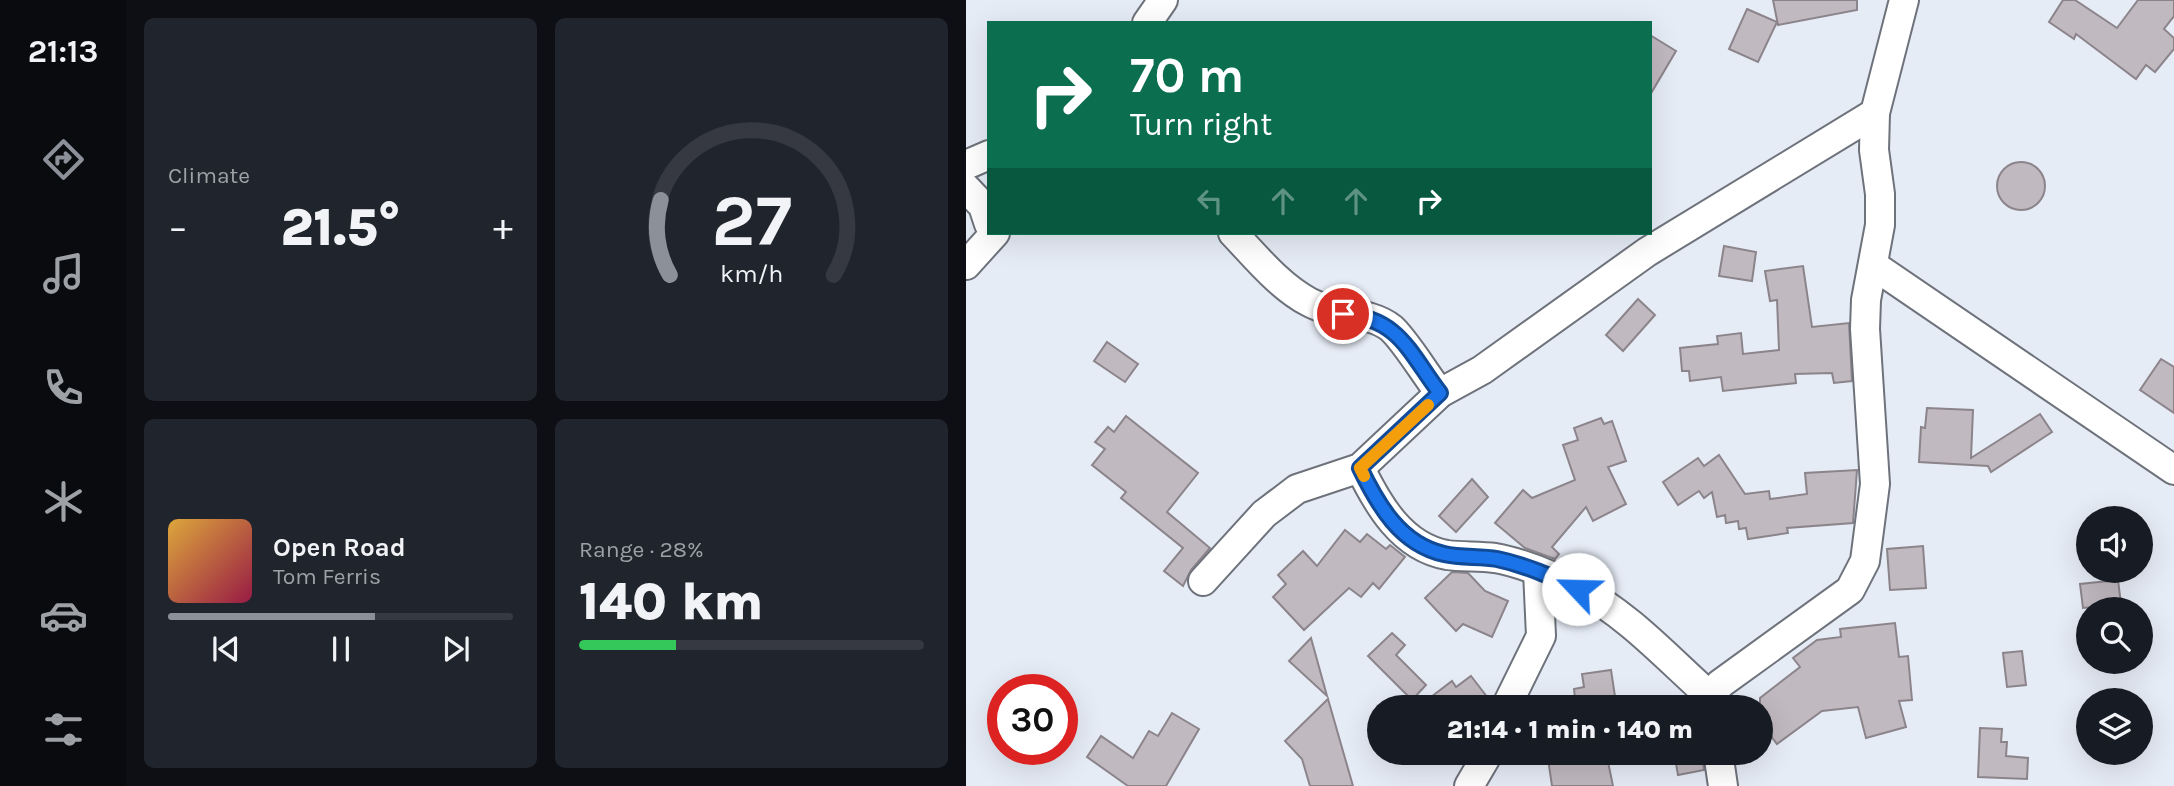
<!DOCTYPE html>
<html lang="en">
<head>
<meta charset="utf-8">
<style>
  :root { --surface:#171b24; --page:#20242c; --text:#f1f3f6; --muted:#9ea1a6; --line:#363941; --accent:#8c9099 }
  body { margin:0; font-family:Karla,sans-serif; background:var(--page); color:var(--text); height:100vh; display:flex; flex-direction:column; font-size:26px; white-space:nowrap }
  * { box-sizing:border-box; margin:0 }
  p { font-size:23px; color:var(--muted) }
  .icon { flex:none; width:38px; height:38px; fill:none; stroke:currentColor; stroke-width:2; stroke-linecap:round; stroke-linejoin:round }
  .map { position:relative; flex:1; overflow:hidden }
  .details { display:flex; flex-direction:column; gap:18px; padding:18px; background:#0d0f14; width:840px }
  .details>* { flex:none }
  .hud { position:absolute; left:21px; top:21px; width:665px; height:214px; border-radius:0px; box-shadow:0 7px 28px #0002; background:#0b6e4f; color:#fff; overflow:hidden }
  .buttons { position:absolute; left:1110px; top:506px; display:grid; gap:14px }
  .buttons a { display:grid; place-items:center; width:77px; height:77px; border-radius:50%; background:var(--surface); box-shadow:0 7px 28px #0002; font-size:35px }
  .speed { position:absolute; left:21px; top:674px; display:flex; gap:14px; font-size:35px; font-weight:700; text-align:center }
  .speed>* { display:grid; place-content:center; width:91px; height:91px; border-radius:50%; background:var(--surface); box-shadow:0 7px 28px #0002; line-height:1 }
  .speed .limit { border:10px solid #d22; background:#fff; color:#111 }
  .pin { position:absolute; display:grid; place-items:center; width:60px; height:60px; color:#fff; margin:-30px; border:4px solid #fff; border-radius:50%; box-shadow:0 2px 7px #0007 }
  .me { position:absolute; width:77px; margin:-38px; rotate:294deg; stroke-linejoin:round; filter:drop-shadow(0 0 5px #0008) }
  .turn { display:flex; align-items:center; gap:24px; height:147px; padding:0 28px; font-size:32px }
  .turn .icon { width:91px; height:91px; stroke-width:2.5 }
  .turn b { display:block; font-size:49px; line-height:60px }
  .lanes { display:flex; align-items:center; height:66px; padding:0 28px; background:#0003; justify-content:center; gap:35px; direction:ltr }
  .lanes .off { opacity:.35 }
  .big { font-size:52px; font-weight:800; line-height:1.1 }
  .details .tile { flex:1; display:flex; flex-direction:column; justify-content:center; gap:10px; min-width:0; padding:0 24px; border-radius:10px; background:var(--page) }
  .details .dial { align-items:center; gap:0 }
  .dial svg { height:182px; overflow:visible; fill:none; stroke:var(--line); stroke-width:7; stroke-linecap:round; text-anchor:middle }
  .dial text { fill:var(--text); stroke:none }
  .song { display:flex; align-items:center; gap:21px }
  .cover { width:84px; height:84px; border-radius:10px; background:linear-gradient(135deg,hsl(40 70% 55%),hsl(340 70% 35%)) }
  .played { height:7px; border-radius:4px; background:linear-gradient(90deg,var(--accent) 60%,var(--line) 60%) }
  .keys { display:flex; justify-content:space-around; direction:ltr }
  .heat { display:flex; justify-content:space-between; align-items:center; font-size:38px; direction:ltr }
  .charge { height:10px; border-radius:5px; background:linear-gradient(90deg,#34c759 28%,var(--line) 0) }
  .details .tiles { flex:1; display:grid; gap:18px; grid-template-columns:repeat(2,1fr) }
  .trip { position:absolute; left:401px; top:695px; width:406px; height:70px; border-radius:35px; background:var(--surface); box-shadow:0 7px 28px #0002; font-weight:800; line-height:70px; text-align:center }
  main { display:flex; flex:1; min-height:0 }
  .menu { display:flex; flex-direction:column; width:126px; justify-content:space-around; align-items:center; background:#090b0e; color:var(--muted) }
  .menu .icon { width:49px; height:49px }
  .menu .active { color:var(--accent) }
  .menu b { font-size:32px; color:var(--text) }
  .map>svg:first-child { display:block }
</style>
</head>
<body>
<main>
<nav class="menu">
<b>21:13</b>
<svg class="icon active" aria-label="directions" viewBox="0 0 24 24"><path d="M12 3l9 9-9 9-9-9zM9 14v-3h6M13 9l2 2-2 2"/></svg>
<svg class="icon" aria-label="music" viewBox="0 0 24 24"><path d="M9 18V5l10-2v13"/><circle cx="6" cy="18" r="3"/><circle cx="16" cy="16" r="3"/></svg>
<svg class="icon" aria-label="phone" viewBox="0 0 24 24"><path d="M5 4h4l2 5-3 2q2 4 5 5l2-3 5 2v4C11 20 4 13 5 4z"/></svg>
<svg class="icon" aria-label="climate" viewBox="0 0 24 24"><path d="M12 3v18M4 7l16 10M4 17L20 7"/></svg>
<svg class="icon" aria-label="car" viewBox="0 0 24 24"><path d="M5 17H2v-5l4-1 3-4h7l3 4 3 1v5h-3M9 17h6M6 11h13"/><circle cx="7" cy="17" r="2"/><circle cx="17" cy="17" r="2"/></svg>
<svg class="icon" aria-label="filters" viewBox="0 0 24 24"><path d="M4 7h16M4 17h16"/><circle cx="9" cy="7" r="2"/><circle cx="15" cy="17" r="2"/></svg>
</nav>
<section class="details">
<div class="tiles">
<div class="tile"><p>Climate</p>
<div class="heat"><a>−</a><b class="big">21.5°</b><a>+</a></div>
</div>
<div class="tile dial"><svg viewBox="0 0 100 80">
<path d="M14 69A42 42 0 1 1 86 69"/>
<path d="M14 69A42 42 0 0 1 10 36" stroke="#8c9099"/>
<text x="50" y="56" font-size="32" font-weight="700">27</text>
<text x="50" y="72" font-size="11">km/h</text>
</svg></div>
<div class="tile">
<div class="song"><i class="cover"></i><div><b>Open Road</b><p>Tom Ferris</p></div></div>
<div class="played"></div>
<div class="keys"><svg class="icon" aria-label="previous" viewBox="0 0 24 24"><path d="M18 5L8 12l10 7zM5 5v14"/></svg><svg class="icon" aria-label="pause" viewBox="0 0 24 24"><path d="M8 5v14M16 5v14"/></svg><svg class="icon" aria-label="next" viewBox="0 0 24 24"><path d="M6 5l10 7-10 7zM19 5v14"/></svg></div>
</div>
<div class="tile"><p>Range · 28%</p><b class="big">140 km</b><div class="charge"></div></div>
</div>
</section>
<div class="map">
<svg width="1208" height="786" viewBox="0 0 1208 786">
  <rect width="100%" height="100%" fill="#e6ecf6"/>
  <g fill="#c1b9c0" stroke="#8c848b" stroke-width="2">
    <path d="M807,0h84v10l-79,15z"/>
    <path d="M1097,0h12l42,28 21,-28h36v16l-10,13 10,9v11l-19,23 -9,-7 -10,14 -60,-45 -2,5 -25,-17z"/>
    <path d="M781,9l30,13 -19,40 -29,-13z"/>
    <path d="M684,35l26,16 -26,44z"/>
    <circle cx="1055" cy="186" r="24"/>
    <path d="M758,246l32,6 -4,29 -33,-5z"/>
    <path d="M837,266l9,61 37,-4 3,58 -18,2 -2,-10 -37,1 1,9 -73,8 -2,-14 -31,4 -1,-10h-7l-2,-23 38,-4 -1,-8 24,-3 2,21 36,-4 -2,-50 -7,1 -5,-30z"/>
    <path d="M672,299l17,16 -32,36 -17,-16z"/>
    <path d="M141,342l31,22 -13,18 -31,-21z"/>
    <path d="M1195,359l13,8v46l-34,-23z"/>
    <path d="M961,408l46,2 -2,48 69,-44 12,18 -61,40 -3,-6 -69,-4 2,-35 4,1z"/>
    <path d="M160,416l72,57 -31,39 43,36 -19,22 -8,16 -19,-15 19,-23 -62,-50 5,-6 -34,-27 13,-16 -10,-7 13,-15 6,5z"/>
    <path d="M635,418l3,6 8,-3 14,40 -18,6 18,37 -33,17 -7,-14 -34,40 7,7 -4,5 -30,-11 -30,-25 28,-33 9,8 43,-18 -12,-35 15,-5 -4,-12z"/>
    <path d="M753,455l26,39 24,-3 1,8 37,-5 -2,-21 52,-3 -4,53 -66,5 1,5 -40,6 -2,-11 -7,1 -1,-8 -12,2 -1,-8 -8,2 -5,-25 -8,6 -5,-7 -21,14 -15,-23 35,-24 6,8z"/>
    <path d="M506,479l16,18 -32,35 -17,-16z"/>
    <path d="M379,530l15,12 7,-8 19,15 4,-4 15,12 -26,32 -6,-6 -12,14 -12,-9 -45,42 -31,-33 13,-13 -8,-9 25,-24 14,15z"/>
    <path d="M957,546l3,42 -36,2 -3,-41z"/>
    <path d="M486,572l16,1 17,18 23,10 -16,36 -29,-13 -7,7 -31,-33z"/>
    <path d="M1152,580l3,24 -38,4 -3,-24z"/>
    <path d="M929,623l4,34 9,-1 4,44 -13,1 7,26 -40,11 -8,-31 -36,4 -45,33 -17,-22v-24l40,-31 -7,-9 24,-18 24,-3 -1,-8z"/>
    <path d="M426,633l13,12 -9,10 30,30 -14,15 -44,-44z"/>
    <path d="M345,638l16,58 -38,-35z"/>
    <path d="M1056,651l4,34 -19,2 -4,-34z"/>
    <path d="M645,670l5,33 -40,4 -2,-18 10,-2 -2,-13z"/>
    <path d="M505,676l20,26 -1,5h-72l34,-26 4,6z"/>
    <path d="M362,699l25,87h-43l-8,-27 -17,-18z"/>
    <path d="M206,713l27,16 -33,57h-38l-41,-29 14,-21 32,22 16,-27 9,5z"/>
    <path d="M1014,728l22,1 -1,13h6l-1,14 22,2 -1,21 -49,-2z"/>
    <path d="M581,752h59l7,34h-61z"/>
    <path d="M708,752h28l2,18 -26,5z"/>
  </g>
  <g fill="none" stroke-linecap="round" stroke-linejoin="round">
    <defs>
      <g id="street">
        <path d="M181,23l16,-23"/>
        <path d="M0,165l23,-10"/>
        <path d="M0,188l17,18 6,18"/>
        <path d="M267,233c23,24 46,53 76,69 25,14 59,8 82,26 14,12 36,49 49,65"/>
        <path d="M0,265l29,-32"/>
        <path d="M907,265l301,205"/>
        <path d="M394,468c18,37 42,79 87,87 15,2 32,1 48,3 29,5 58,18 84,31 50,26 90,71 132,108"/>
        <path d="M237,581l61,-67 33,-25 63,-21 80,-75 42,-23 165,-118 228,-139"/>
        <path d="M540,707l35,-71 -3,-65"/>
        <path d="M744,707l1,-10 9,-13 130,-94 15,-29 10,-77 -10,-155 1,-29 14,-75v-31l-6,-44 1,-37 29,-113"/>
        <path d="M752,752l5,34"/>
        <path d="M503,786l20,-34"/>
      </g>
    </defs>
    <use href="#street" stroke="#6d727b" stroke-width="32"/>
    <use href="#street" stroke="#fff" stroke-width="28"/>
  </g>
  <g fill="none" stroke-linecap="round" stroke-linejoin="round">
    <defs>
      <path id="route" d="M377,314c56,4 66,38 97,79l-80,75c18,37 40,76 84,86 17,4 36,2 53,5 29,6 55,18 81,30"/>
    </defs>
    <use href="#route" stroke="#114b97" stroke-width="18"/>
    <use href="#route" stroke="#1a73e8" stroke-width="12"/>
    <path stroke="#f59e0b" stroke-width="12" d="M398,476l-4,-8 68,-63"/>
  </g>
</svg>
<div class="buttons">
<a><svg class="icon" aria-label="sound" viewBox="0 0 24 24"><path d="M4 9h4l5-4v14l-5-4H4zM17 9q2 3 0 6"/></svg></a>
<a><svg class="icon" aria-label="search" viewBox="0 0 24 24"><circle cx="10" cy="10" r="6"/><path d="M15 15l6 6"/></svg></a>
<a><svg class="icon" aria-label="layers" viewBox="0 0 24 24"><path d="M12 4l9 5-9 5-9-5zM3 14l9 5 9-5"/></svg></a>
</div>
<div class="speed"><div class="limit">30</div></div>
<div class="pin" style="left:377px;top:314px;background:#d93025"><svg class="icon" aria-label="arrive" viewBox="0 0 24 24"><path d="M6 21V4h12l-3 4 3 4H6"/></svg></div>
<svg class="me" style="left:612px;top:589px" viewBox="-20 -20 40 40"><circle r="19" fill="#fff"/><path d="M0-13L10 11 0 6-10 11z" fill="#1a73e8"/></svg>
<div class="trip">21:14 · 1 min · 140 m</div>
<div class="hud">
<div class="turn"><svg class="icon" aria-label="right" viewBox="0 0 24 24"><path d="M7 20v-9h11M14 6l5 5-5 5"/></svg><div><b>70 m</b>Turn right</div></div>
<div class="lanes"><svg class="icon off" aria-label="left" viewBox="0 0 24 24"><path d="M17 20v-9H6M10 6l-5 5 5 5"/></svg><svg class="icon off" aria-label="ahead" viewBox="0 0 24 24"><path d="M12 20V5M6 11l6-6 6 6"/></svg><svg class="icon off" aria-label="ahead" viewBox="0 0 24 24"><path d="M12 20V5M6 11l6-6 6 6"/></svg><svg class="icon" aria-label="right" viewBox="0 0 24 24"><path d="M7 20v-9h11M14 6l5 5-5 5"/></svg></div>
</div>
</div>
</main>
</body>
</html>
